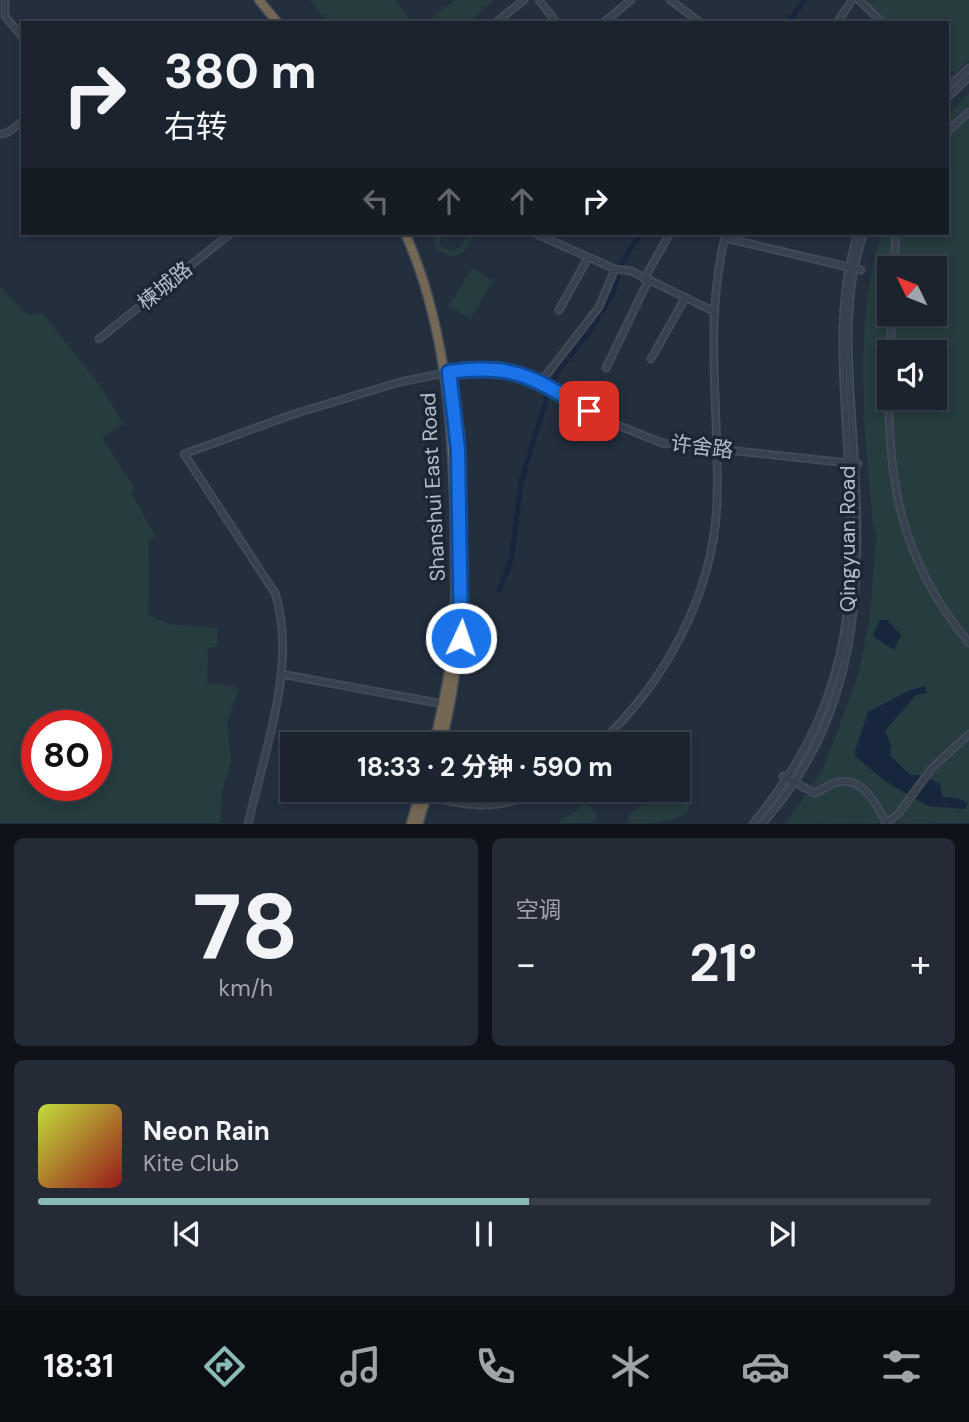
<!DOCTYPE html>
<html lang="zh">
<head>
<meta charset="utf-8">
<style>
  :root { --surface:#1b232e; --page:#242b36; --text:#f1f3f6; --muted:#a0a4aa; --line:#39404a; --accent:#8bbbb9 }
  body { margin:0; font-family:"DM Sans","Noto Sans SC",sans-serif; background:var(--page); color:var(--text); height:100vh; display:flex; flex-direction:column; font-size:26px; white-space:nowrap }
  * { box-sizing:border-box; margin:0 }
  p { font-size:23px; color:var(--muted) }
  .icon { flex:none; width:38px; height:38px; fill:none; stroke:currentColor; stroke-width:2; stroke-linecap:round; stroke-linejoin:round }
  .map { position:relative; height:824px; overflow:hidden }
  .side { display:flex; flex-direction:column; gap:14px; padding:14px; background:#0f1319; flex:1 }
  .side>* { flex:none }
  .banner { position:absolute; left:21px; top:21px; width:928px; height:214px; border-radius:0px; box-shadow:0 4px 10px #0003,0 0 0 2px var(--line); background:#1b232e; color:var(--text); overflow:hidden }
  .needle { width:46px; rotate:313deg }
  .tools { position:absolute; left:877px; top:256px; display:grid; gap:14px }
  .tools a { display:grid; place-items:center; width:70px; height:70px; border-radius:0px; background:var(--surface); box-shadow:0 4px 10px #0003,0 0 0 2px var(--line); font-size:35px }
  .speed { position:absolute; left:21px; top:710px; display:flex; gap:14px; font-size:35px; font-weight:700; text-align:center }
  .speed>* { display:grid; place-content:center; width:91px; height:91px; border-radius:50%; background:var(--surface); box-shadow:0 4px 10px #0003,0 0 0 2px var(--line); line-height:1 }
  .speed .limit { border:10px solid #d22; background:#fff; color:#111 }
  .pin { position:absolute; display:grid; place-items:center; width:60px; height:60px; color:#fff; margin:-30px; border-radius:14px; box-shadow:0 4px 10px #0006 }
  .me { position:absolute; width:77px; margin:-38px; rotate:3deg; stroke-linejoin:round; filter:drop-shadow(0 0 5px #0008) }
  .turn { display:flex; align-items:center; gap:24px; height:147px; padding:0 28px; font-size:32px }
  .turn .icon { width:91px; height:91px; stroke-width:2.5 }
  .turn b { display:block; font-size:49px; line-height:60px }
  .lanes { display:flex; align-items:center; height:66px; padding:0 28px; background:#0003; justify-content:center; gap:35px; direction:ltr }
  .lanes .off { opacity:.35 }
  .big { font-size:52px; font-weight:700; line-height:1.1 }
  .side .widget { flex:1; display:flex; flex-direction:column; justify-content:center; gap:10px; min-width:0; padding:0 24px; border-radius:10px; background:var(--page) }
  .side .dial { align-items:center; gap:0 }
  .dial b { font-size:91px; line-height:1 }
  .song { display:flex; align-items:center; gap:21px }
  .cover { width:84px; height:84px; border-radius:10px; background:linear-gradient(135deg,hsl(70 70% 55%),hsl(0 70% 35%)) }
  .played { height:7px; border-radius:4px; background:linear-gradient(90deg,var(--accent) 55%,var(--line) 55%) }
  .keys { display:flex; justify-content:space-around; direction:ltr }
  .heat { display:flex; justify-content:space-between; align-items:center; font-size:38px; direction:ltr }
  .side .tiles { flex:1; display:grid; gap:14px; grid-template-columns:1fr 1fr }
  .widget:last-child { grid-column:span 2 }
  .trip { position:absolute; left:280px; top:732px; width:410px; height:70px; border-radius:0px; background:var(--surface); box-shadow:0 4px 10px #0003,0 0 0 2px var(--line); font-weight:700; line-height:70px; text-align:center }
  .dock { display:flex; height:112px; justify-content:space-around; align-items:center; background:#0b0e12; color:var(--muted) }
  .dock .icon { width:49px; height:49px }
  .dock .current { color:var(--accent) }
  .dock b { font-size:32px; color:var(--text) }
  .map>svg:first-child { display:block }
</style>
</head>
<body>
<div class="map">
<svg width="969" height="824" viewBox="0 0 969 824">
  <rect width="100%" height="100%" fill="#242f3e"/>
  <g fill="#263c3f" fill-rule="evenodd">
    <path d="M310,0h86l16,23h-84z"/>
    <path d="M455,0h39l-26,23h-35l-3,-4z"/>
    <path d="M863,0h106v61l-13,11 -9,-1v-48h-58z"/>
    <path d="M969,93v730l-183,1 37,-55 35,-93 11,-54 8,-90 -4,-6c-9,-98 -20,-197 8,-293h66v-116zM889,268h45v45h-45zM889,352h45v45h-45z"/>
    <path d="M436,233h5l-1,13 11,5 9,-4 9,-14h6l-11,19 -11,5 -16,-7 -4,-10z"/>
    <path d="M472,268l21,13 -23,38 -21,-13z"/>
    <path d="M0,287l26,27h17l59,74 21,36 -21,14 32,49 -3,6 25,44 -7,3 -1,75 21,9 49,4 -1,19 -9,1 -1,34 32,6 -12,35 4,38 -9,30 -2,32h-220zM37,726h59v60h-59z"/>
    <path d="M664,789h12l14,16c-8,19 -40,19 -61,18l-1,-7z"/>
    <path d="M587,802l10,13 -1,5 -4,3h-33z"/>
  </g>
  <g fill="#17263c">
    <path d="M880,620h7l14,15 -7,15 -21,-14z"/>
    <path d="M925,686l2,7 -11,2 -31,36 6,14 -1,10 20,20h13l17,9 2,13 15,1 11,5 -3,6 -37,-3 -43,-25 -30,-25v-5l13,-39 40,-21z"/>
  </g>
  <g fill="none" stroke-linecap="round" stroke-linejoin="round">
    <g stroke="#17263c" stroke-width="5">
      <path d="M787,23l18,-23"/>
      <path d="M499,590l12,-29 10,-79 27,-88 11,-24 32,-40 22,-37 8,-28 19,-32"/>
    </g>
    <defs>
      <g id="minor">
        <path d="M5,0v16l18,22"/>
        <path d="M539,0l18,23"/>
        <path d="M670,0l31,23"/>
        <path d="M859,0l24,23"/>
        <path d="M495,23l29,-23"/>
        <path d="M603,23l28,-23"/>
        <path d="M837,23l15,-23"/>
        <path d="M947,88l22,-20"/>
        <path d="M947,98l22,-21"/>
        <path d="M947,132l22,-20"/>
        <path d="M0,134l7,-1 16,-12"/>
        <path d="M534,233l81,36 16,2 82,40"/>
        <path d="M725,238l136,32"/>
        <path d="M894,268l2,-35"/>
        <path d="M644,279l26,-46"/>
        <path d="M559,310l29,-52"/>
        <path d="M99,339l132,-106"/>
        <path d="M890,352l2,-39"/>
        <path d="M651,359l33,-59"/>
        <path d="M889,367c-2,109 8,189 80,276"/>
        <path d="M606,368l42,-87"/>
        <path d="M540,383l59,-76 16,-38"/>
        <path d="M281,674l162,30"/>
        <path d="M599,744c66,-61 115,-151 118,-242 3,-91 -14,-180 9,-269"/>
        <path d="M783,776l31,17c7,-2 12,-7 20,-10 28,-9 41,20 53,40"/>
        <path d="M426,795c38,12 77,17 112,-6"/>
        <path d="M248,824c16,-71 50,-161 27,-231l-91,-139 110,-40 106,-32 49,-10 43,-4 18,2 20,8 75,42 57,23 196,21"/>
        <path d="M753,824c109,-133 103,-240 93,-402 -4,-64 -8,-126 12,-189"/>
        <path d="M762,824c105,-118 100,-255 90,-402 -4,-63 -10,-128 12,-189"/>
        <path d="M885,824l13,-10 34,-46 37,-34"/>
      </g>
      <g id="highway">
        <path d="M259,0l19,23"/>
        <path d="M405,233c43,96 49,205 50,309 0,36 2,72 -3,107 -3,32 -11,63 -18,95"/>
        <path d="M441,744c19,-72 21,-132 19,-205"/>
        <path d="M411,824l10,-35"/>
        <path d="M418,824l11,-35"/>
      </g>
    </defs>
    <use href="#minor" stroke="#414a57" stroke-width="9"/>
    <use href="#highway" stroke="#434c59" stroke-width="11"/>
    <use href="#minor" stroke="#38414e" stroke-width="5"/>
    <use href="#highway" stroke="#746855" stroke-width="8"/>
  </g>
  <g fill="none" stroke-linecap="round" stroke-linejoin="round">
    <defs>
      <path id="route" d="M461,638l-3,-189 -9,-77c67,-9 84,6 140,39"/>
    </defs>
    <use href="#route" stroke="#114b97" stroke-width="18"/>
    <use href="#route" stroke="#1a73e8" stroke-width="12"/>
  </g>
  <g text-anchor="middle" stroke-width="7" stroke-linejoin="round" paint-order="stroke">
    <g font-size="21" fill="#b4bcc9" stroke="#1d2633">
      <text transform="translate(165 286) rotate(-39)" y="7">楝城路</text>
      <text transform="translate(702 447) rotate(7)" y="7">许舍路</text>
      <text transform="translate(433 487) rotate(-93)" y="7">Shanshui East Road</text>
      <text transform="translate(848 539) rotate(-90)" y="7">Qingyuan Road</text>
    </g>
  </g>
</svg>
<div class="tools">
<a><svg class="needle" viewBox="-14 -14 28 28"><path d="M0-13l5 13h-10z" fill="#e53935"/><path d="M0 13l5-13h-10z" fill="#a0a4aa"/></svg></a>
<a><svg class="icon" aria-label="sound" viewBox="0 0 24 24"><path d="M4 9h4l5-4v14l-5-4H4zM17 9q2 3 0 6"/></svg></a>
</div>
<div class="speed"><div class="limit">80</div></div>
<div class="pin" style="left:589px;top:411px;background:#d93025"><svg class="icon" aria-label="arrive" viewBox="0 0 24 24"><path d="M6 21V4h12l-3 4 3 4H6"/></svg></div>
<svg class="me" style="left:461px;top:638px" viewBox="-20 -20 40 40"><circle r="17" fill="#1a73e8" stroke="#fff" stroke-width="3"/><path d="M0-11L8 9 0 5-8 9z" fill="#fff"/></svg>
<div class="trip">18:33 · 2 分钟 · 590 m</div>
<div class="banner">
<div class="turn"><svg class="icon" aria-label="right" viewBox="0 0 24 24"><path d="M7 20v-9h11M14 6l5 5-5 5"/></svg><div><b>380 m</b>右转</div></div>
<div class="lanes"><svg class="icon off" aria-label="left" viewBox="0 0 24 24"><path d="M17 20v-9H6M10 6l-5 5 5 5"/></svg><svg class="icon off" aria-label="ahead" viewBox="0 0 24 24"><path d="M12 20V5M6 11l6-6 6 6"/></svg><svg class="icon off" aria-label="ahead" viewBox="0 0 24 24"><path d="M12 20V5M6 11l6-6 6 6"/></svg><svg class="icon" aria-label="right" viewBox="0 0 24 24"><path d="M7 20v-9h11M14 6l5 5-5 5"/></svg></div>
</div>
</div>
<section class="side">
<div class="tiles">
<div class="widget dial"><b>78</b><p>km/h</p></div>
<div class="widget"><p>空调</p>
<div class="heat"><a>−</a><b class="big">21°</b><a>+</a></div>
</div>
<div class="widget">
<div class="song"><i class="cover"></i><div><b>Neon Rain</b><p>Kite Club</p></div></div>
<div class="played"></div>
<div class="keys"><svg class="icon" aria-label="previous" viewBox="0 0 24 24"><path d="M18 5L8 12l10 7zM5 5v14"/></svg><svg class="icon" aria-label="pause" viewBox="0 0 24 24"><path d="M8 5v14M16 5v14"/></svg><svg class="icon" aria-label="next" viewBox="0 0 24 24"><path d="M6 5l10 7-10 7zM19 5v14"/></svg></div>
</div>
</div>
</section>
<nav class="dock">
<b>18:31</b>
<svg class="icon current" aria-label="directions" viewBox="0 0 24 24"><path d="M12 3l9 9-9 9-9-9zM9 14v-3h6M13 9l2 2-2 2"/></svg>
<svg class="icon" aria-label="music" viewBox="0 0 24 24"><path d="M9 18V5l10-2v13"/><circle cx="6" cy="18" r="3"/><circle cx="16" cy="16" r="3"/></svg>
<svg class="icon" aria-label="phone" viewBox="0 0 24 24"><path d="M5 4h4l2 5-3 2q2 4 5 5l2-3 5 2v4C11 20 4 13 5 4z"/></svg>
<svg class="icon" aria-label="climate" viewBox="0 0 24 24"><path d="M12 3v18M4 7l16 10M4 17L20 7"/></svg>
<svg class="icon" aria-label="car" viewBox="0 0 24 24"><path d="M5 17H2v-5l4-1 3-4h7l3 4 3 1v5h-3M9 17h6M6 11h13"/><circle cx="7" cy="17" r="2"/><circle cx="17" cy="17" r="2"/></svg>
<svg class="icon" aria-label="filters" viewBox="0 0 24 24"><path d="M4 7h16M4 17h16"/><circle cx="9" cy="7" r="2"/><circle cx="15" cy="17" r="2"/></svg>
</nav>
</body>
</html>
